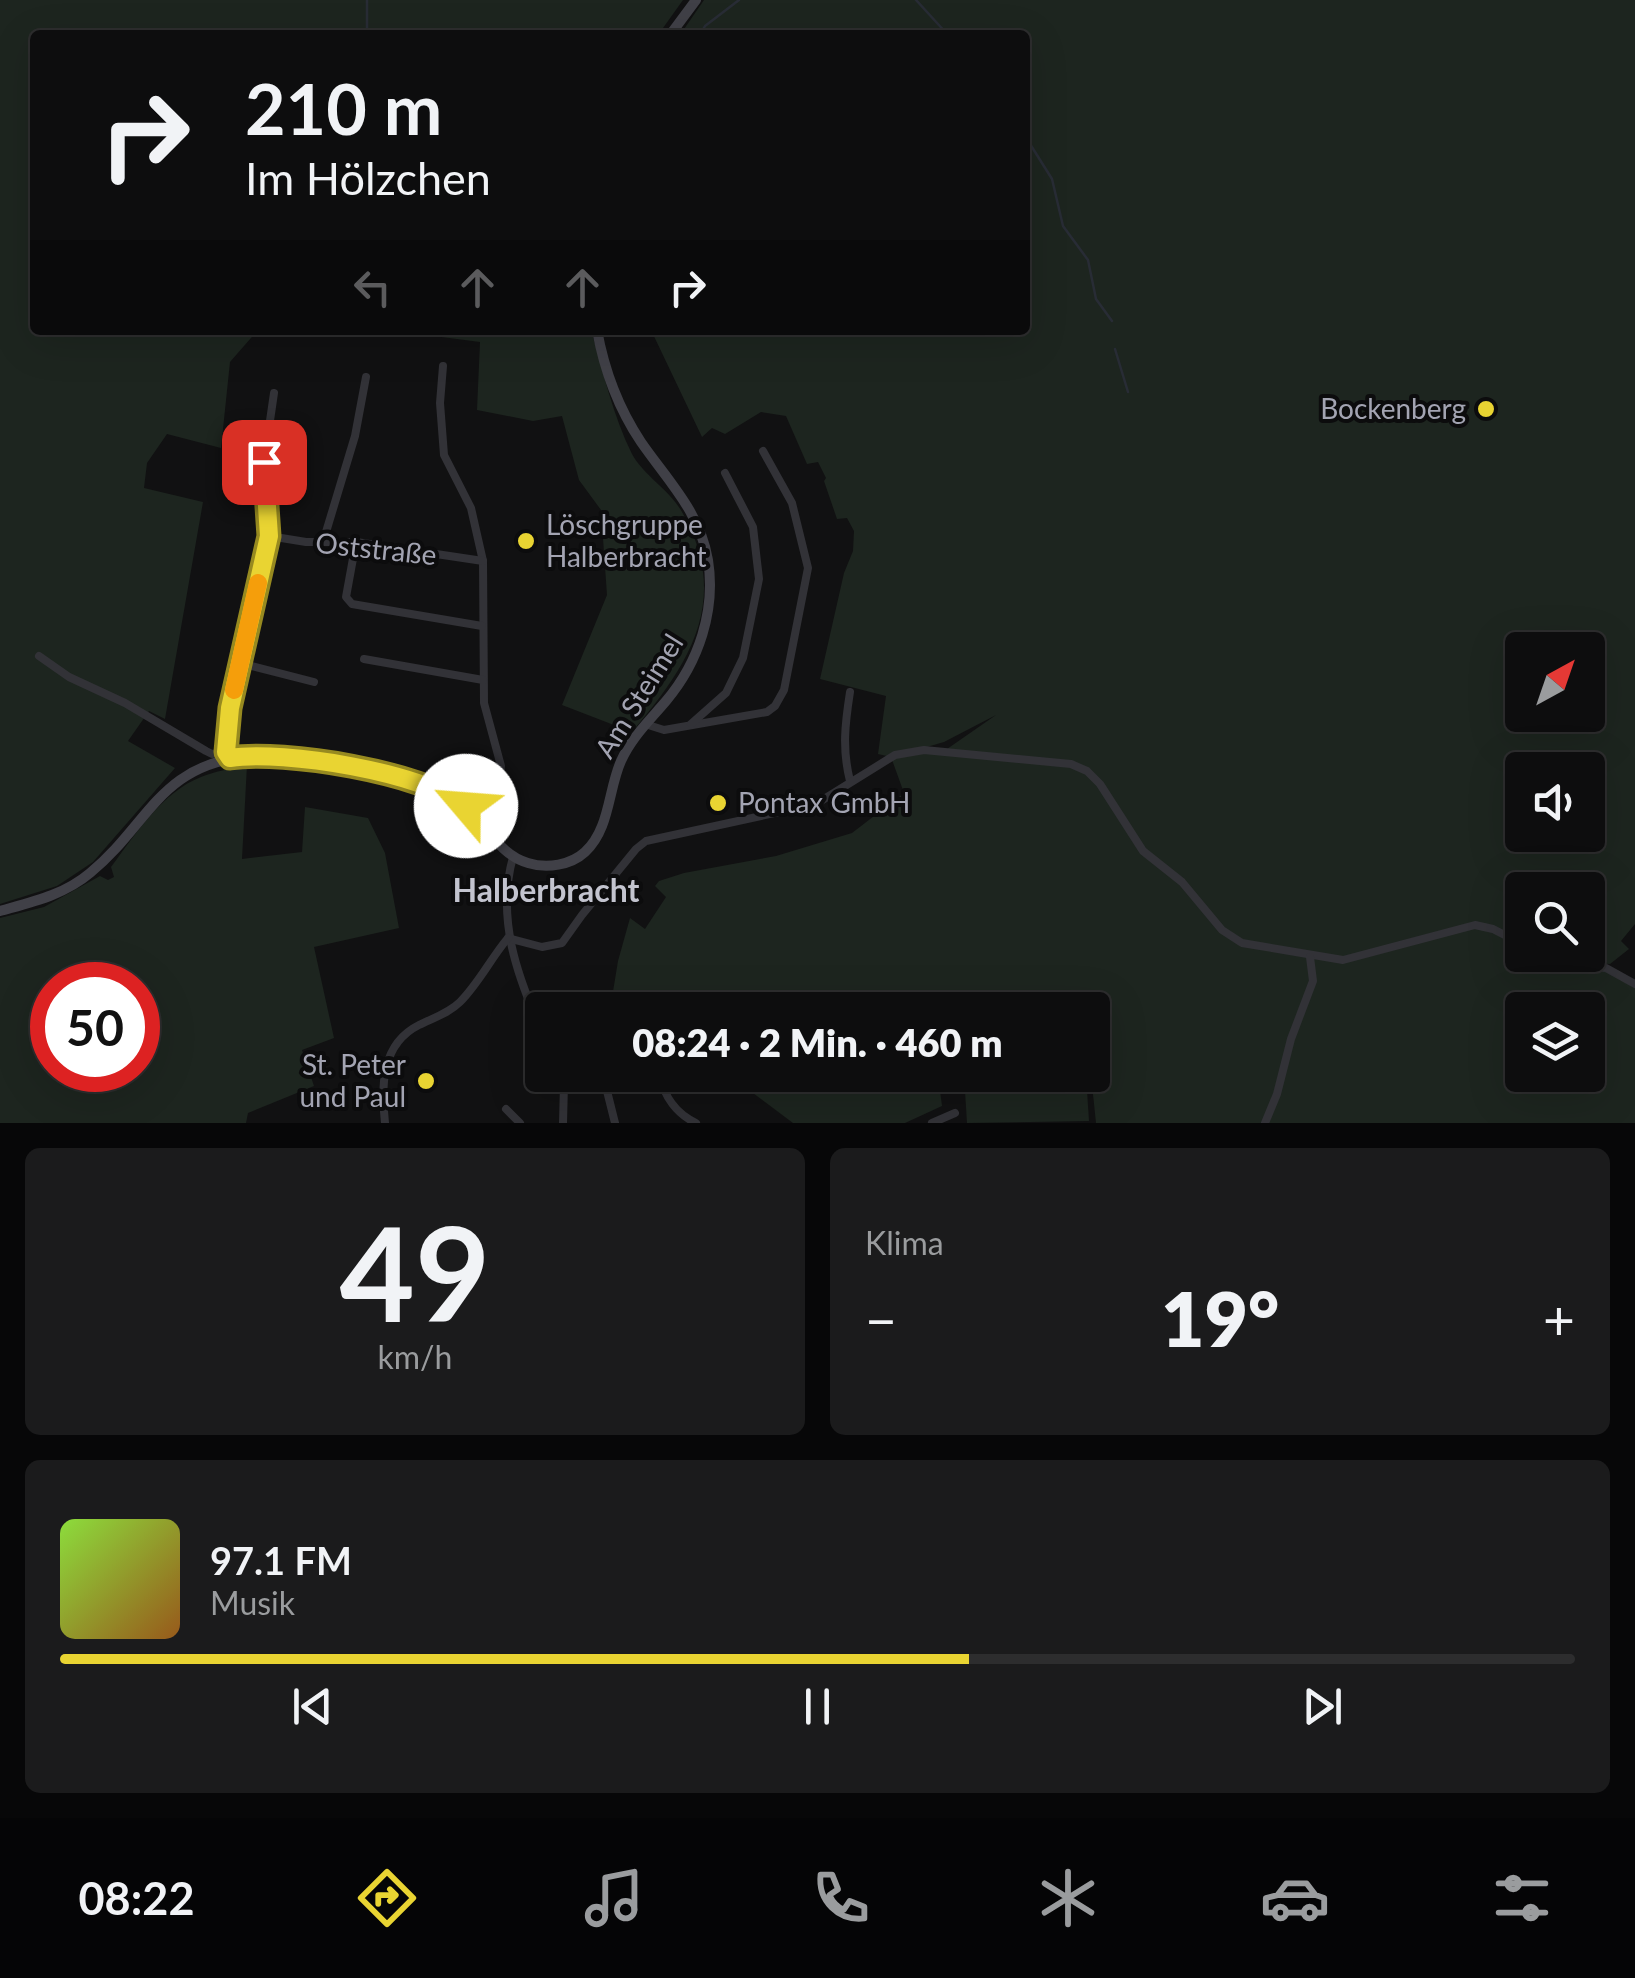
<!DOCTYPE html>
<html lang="de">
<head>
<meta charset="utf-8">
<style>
  :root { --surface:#0d0d0e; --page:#1b1b1c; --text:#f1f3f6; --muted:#9a9c9e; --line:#2d2d2e; --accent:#e9d432 }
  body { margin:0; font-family:Lato,sans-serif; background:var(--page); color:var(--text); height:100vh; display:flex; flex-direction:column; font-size:38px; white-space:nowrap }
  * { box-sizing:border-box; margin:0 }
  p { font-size:32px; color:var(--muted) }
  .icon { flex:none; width:55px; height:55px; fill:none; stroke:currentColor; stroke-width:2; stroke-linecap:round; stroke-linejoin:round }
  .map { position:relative; height:1123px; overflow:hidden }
  .drawer { display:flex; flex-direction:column; gap:25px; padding:25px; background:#070708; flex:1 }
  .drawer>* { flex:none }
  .hud { position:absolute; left:30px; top:30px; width:1000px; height:305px; border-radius:10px; box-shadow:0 10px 40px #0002,0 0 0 2px var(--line); background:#0d0d0e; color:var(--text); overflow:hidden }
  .needle { width:65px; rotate:40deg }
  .controls { position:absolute; left:1505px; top:632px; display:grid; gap:20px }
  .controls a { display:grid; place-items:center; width:100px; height:100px; border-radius:10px; background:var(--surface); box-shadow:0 10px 40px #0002,0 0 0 2px var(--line); font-size:50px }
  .speed { position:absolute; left:30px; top:962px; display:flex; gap:20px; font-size:50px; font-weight:700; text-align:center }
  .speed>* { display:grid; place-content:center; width:130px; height:130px; border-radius:50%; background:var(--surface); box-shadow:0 10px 40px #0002,0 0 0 2px var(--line); line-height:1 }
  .speed .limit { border:15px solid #d22; background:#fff; color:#111 }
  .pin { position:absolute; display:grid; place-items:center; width:85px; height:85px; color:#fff; margin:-42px; border-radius:20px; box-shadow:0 5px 15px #0006 }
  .me { position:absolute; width:110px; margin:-55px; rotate:297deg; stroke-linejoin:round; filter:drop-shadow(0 0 8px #0008) }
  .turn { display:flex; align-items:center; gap:35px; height:210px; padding:0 50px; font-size:45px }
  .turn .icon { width:130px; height:130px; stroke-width:2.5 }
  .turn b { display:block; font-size:70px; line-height:85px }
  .lanes { display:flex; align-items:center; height:95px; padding:0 50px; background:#0003; justify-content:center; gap:50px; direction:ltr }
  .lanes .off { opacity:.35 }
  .big { font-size:75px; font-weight:800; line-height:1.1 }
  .drawer .widget { flex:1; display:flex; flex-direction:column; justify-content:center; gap:15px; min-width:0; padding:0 35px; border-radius:15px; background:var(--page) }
  .drawer .dial { align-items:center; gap:0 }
  .dial b { font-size:130px; line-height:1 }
  .song { display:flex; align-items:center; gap:30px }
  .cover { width:120px; height:120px; border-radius:15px; background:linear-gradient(135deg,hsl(90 70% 55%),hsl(30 70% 35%)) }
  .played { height:10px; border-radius:5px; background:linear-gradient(90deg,var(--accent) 60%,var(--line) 60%) }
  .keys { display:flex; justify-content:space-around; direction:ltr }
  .heat { display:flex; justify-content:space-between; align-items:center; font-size:55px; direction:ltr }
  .drawer .tiles { flex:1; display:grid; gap:25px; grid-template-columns:1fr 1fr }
  .widget:last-child { grid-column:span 2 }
  .trip { position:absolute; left:525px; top:992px; width:585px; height:100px; border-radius:10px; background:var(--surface); box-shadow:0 10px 40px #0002,0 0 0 2px var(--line); font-weight:800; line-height:100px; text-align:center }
  .tab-bar { display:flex; height:160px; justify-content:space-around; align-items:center; background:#050506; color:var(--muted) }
  .tab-bar .icon { width:70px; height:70px }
  .tab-bar .current { color:var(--accent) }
  .tab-bar b { font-size:45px; color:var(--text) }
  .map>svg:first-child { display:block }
</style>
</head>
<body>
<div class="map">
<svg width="1635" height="1123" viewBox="0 0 1635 1123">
  <rect width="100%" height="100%" fill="#111112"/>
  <g fill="#1d251f" fill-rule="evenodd">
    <path d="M0,0h683l-25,35h-623v295h223l-28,32 -9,86 -54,-14 -20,29 -3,25 59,14 -38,217 -16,-8 -21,30 47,27 -82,94 -36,24 -57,18z"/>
    <path d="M704,0h931v924l-14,17 8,8 -19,15 -54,-2 50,9 29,17v135h-539l-5,-48 1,-65h-482l8,-49 12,-43 15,11 21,-32 -11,-11 4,-5 25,-8 92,-17 76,-23 52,-40 -13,-36 -13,-3 8,-58 -66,-17 24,-106 9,-22 1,-20 -7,-13 -10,1 -13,-38 2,-3 -8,-16 -11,2 -21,-48 -25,-4 -36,22 -13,-6 -10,9 -51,-107h374v-295h-345zM1522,650h66v65h-66zM996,715l-49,34 -34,2 31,-9zM1522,770h66v65h-66zM1522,890h66v65h-66zM1522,1010h66v65h-66z"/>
    <path d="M388,330h203c12,41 22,86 41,124 12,22 38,36 50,58 50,88 7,153 -50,220l-70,-27 45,-110 -6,-85 -22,-30 -17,-64 -29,5 -56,-11 3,-68z"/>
    <path d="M247,765l-5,94 60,-7 3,-45 63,11 17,35 14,75 -85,19 20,91 -32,12 12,36 -66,27 -2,10h-246v-205l44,-11 56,-31 8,4 6,-3 -3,-10c24,-32 51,-75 90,-90 14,-6 31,-8 46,-12zM52,985h86v85h-86z"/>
    <path d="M729,1075h209l4,31 -37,17h-112z"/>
    <path d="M964,1075h122l3,46 -122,2z"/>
  </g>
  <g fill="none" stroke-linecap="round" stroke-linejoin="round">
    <g stroke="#282c35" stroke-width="2.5">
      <path d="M367,0v35"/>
      <path d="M916,0l32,35"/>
      <path d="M700,35l5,-9 34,-26"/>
      <path d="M1025,136l27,43 11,47 25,34 8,39 16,22"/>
      <path d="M1115,349l13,43"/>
    </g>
    <g stroke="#323237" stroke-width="8">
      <path d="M443,366l-3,37 4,52 27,53 12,53 1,142 17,63 -6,46 -11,14"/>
      <path d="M269,536l37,6h50l127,19"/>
      <path d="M323,542l32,-106 11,-59"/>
      <path d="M356,542l-10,55 6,7 130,22"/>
      <path d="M39,656l30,21 56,26 81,48 6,3 14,-2"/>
      <path d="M364,659l119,21"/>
      <path d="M240,663l74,19"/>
      <path d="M645,724l19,6 103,-18 8,-6 9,-16 24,-122 -16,-65 -29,-52"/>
      <path d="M691,724l35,-31 17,-35 16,-79 -6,-52 -28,-54"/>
      <path d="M229,759l-3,-7 4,-44 39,-172 -5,-74 10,-69"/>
      <path d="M850,781c-8,-32 -5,-57 0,-89"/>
      <path d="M513,857c-17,61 4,119 29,175"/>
      <path d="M508,938l34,9 20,-4 20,-28 54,-66 10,-8 170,-37 79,-49 29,-5 147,14 16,7 13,13 43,67 39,31 40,48 20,13 101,17 132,-35 18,4 29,15"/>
      <path d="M1539,955l14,9 53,4 29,16"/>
      <path d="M531,1007l24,3"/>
      <path d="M561,1075l3,9 -1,39"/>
      <path d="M603,1075l12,48"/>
      <path d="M660,1075c4,22 17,39 36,48"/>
      <path d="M506,1109l14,14"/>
      <path d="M385,1123c-4,-37 -4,-79 34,-98 14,-7 30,-12 41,-23 19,-19 31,-44 48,-64"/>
      <path d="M932,1123l23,-10"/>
      <path d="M1265,1123l12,-29 14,-55 22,-58 -3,-24"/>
    </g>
    <g stroke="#404047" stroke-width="10">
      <path d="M670,35l26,-35"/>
      <path d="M0,911c32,-9 64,-16 90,-38 59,-48 69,-109 160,-117 41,-4 180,21 212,47 24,19 35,51 66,60 19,6 43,2 57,-11 25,-23 23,-62 36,-91 10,-23 29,-41 45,-60 33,-39 50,-91 42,-141 -8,-48 -40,-79 -67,-118 -22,-33 -37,-73 -44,-112"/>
    </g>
  </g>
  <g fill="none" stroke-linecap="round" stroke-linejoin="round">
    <defs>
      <path id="route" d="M264,462l5,74 -39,172 -4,44 4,6c55,-8 191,14 236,48"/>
    </defs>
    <use href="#route" stroke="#978a20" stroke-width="25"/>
    <use href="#route" stroke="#e9d432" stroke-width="18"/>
    <path stroke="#f59e0b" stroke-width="18" d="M234,690l24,-107"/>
  </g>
  <g fill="#e9d432" stroke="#0c0c0d" stroke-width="4">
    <circle cx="1486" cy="409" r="10"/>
    <circle cx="526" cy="541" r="10"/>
    <circle cx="718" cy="803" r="10"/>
    <circle cx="426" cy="1081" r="10"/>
  </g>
  <g text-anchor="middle" stroke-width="8" stroke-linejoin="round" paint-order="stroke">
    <g font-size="28" fill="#a3a4b2" stroke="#0c0c0d" text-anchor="end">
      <text x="1466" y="419">Bockenberg</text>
      <text x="546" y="535" text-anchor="start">Löschgruppe<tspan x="546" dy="32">Halberbracht</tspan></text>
      <text x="738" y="813" text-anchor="start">Pontax GmbH</text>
      <text x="406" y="1075">St. Peter<tspan x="406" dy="32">und Paul</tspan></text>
    </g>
    <g font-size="28" fill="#a3a4b2" stroke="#0c0c0d">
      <text transform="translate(376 549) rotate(6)" y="10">Oststraße</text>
      <text transform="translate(639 696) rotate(-58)" y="10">Am Steimel</text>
    </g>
    <g font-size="32" font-weight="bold" fill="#c3c4cf" stroke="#0c0c0d">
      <text x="546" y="902">Halberbracht</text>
    </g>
  </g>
</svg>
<div class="controls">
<a><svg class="needle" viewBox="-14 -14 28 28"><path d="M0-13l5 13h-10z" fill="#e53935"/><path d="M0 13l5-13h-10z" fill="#9a9c9e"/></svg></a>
<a><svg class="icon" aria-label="sound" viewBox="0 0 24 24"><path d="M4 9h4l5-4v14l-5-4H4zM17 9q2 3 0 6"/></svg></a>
<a><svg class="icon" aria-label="search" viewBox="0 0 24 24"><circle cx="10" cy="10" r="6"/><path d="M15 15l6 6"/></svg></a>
<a><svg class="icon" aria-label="layers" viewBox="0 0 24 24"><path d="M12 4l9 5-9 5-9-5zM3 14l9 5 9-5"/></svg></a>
</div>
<div class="speed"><div class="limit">50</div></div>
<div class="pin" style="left:264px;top:462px;background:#d93025"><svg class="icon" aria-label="arrive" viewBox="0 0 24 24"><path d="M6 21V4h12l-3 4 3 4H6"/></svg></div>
<svg class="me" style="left:466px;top:806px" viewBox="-20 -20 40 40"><circle r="19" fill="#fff"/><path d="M0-13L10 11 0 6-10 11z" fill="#e9d432"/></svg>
<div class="trip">08:24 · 2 Min. · 460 m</div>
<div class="hud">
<div class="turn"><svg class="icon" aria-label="right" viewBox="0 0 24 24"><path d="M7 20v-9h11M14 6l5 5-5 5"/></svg><div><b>210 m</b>Im Hölzchen</div></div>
<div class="lanes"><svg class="icon off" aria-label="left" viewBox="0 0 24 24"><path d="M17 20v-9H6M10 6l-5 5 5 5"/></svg><svg class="icon off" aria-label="ahead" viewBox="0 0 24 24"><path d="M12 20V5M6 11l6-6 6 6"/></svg><svg class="icon off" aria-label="ahead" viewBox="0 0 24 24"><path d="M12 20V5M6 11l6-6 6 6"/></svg><svg class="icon" aria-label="right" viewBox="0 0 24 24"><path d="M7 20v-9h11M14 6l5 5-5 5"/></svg></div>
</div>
</div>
<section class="drawer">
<div class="tiles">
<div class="widget dial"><b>49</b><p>km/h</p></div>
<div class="widget"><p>Klima</p>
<div class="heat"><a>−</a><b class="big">19°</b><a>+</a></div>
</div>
<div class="widget">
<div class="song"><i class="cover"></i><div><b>97.1 FM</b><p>Musik</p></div></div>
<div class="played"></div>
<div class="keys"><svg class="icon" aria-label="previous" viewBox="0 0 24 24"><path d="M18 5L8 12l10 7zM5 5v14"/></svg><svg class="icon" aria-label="pause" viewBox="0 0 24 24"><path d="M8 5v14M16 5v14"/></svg><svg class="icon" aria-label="next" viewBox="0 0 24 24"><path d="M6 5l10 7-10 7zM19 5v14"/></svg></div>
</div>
</div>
</section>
<nav class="tab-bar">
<b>08:22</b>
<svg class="icon current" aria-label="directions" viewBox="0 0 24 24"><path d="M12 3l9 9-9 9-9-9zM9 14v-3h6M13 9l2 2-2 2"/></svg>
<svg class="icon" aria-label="music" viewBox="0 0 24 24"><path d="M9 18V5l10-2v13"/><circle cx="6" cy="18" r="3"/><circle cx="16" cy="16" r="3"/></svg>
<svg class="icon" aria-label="phone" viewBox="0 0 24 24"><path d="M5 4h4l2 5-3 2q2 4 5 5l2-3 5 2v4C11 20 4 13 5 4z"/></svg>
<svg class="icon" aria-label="climate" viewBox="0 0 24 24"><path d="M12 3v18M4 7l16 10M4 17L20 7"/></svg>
<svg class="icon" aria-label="car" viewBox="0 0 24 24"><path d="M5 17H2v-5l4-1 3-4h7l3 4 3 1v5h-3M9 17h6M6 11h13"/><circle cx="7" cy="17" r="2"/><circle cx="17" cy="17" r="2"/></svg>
<svg class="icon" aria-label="filters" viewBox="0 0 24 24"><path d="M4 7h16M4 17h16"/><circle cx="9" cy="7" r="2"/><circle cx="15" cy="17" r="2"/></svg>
</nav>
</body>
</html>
